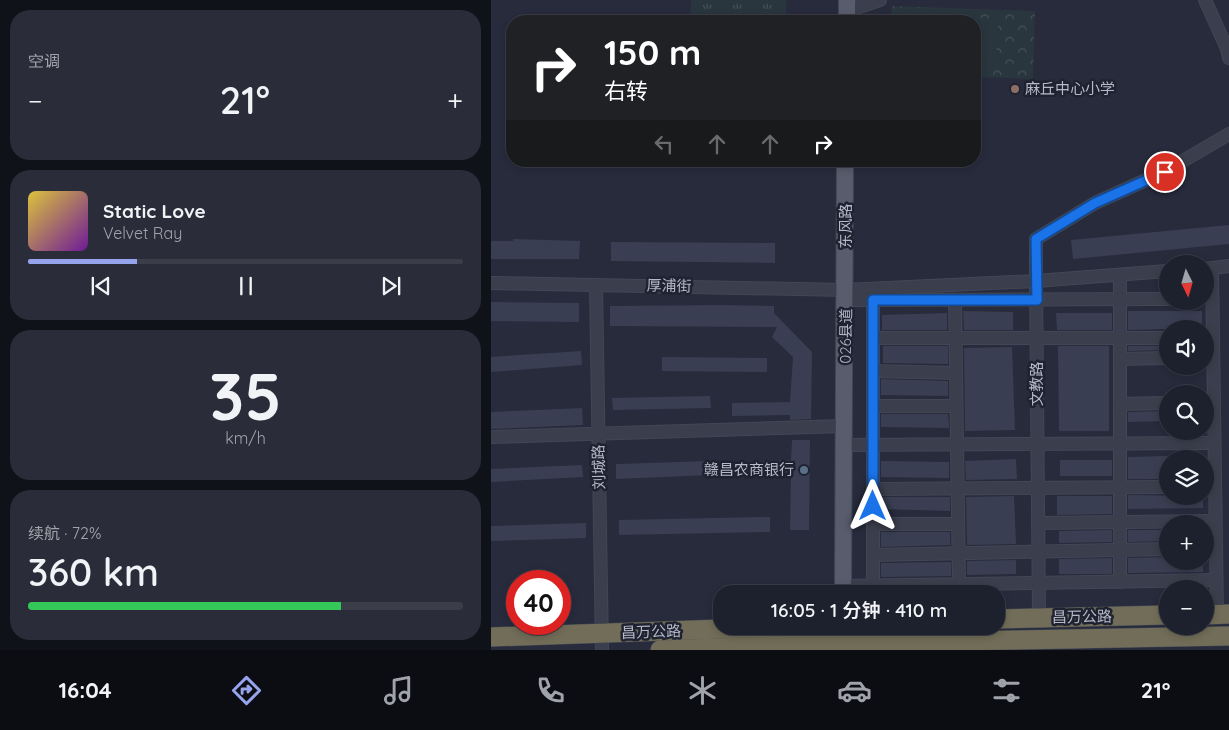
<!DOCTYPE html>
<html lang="zh">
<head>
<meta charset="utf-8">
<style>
  :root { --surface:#1d202d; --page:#2a2d39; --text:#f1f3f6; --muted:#a0a3aa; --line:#3b3e49; --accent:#96a3ed }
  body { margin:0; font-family:Quicksand,"Noto Sans SC",sans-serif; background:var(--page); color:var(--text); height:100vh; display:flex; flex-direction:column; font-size:19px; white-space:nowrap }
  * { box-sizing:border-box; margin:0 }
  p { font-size:16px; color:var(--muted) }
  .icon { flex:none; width:28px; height:28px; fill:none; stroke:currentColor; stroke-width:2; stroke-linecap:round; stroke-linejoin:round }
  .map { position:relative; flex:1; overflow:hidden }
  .details { display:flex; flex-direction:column; gap:10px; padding:10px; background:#101219; width:491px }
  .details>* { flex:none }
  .guide { position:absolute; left:15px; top:15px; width:475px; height:152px; border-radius:20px; box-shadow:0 2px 8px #0003,0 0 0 1px var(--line); background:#202124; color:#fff; overflow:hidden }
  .needle { width:32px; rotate:175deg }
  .controls { position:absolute; left:668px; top:255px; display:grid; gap:10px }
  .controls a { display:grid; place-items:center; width:55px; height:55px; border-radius:50%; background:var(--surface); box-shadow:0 2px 8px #0003,0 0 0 1px var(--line); font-size:25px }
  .speed { position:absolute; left:15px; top:570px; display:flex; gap:10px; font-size:25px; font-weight:700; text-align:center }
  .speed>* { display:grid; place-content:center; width:65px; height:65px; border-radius:50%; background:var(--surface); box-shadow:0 2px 8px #0003,0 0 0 1px var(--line); line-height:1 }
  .speed .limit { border:8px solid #d22; background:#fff; color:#111 }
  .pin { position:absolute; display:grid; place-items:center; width:42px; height:42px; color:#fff; margin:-21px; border:2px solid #fff; border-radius:50%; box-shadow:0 1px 5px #0007 }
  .me { position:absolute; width:55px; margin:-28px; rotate:0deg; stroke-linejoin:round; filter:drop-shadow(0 0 4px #0008) }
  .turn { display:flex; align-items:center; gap:18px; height:105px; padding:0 15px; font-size:22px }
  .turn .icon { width:65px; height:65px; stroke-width:2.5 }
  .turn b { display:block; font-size:35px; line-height:42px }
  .lanes { display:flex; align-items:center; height:48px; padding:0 15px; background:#0003; justify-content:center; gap:25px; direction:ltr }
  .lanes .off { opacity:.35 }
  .big { font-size:38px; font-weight:600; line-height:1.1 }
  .details .tile { flex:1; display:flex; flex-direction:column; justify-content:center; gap:8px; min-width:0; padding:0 18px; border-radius:20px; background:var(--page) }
  .details .dial { align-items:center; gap:0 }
  .dial b { font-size:65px; line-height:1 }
  .song { display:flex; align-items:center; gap:15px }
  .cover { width:60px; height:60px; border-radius:8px; background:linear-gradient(135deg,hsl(50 70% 55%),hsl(280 70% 35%)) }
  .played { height:5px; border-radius:2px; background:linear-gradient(90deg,var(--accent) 25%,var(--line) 25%) }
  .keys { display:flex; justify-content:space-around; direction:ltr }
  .heat { display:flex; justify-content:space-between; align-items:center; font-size:28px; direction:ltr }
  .charge { height:8px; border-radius:4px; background:linear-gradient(90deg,#34c759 72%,var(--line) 0) }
  .trip { position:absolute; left:222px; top:585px; width:292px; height:50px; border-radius:20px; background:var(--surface); box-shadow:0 2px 8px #0003,0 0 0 1px var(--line); font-weight:600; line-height:50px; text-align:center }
  .dock { display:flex; height:80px; justify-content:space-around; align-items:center; background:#0c0d12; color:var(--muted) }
  .dock .icon { width:35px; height:35px }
  .dock .active { color:var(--accent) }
  .dock b { font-size:22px; color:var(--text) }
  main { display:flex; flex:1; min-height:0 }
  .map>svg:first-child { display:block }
</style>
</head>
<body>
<main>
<section class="details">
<div class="tile"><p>空调</p>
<div class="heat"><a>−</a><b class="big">21°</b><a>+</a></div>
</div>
<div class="tile">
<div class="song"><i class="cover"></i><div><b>Static Love</b><p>Velvet Ray</p></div></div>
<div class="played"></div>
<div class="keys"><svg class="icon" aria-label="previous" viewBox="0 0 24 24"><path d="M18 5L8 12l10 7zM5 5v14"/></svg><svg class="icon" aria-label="pause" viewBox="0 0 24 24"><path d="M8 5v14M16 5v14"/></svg><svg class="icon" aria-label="next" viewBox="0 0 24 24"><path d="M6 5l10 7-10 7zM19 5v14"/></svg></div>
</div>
<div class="tile dial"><b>35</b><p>km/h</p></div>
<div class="tile"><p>续航 · 72%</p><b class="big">360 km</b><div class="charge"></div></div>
</section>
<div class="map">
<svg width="738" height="650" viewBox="0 0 738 650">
  <defs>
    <pattern id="grass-tufts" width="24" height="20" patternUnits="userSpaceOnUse" patternTransform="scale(1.25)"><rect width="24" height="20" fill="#29363d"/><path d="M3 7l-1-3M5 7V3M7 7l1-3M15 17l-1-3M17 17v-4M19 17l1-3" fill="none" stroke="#465158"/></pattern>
    <pattern id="park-crowns" width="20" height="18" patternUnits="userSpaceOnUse" patternTransform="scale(1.25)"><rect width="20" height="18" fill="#29363d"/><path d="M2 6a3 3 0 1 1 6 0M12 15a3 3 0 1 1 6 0" fill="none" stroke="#465158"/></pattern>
  </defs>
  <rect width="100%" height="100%" fill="#272b3c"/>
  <path fill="url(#grass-tufts)" d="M200,0h95v21h-96z"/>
  <path fill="url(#park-crowns)" d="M401,6l143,5 -2,68 -58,-2v-56h-84z"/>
  <path fill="#29363d" d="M439,16l68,3 -2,45 -21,-1v-42h-45z"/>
  <g fill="#393e52">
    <path d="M738,225v19l-156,15 -2,-19z"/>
    <path d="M22,239l67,2 -1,18h-88v-18h22z"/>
    <path d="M120,242l164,1v20l-164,-2z"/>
    <path d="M0,302l88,1v19l-88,-1z"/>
    <path d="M230,305l53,1v7l38,39 -1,67 -21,1v-5l-58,1v-13l58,-1 3,-45 -21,-20 5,-10 -167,-1v-20z"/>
    <path d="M472,311l50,1v18h-49z"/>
    <path d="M637,311h74v17l-74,2z"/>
    <path d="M456,313v17h-65v-15z"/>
    <path d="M565,313h56v17h-55z"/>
    <path d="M392,346h65v18l-65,-1z"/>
    <path d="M567,346h51v85h-50z"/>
    <path d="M637,346h39v4l-39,1z"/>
    <path d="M521,347l3,83 -50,1 -1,-83z"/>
    <path d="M90,351l1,14 -91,7v-15z"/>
    <path d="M171,357l105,1v14l-105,-1z"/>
    <path d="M390,379l67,2v15l-67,-1z"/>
    <path d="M219,396l1,12 -98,2 -1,-12z"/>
    <path d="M91,408l1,17 -92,4v-17z"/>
    <path d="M676,411v10l-39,1v-10z"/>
    <path d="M390,414h67l1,14 -68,-1z"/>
    <path d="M301,440h18l-1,90h-19l1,-57 -58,2 -1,-13 59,-2z"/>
    <path d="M676,456v23h-39v-22z"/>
    <path d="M525,459l1,20 -51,1 -1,-19z"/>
    <rect x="569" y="460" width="52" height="16"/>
    <path d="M219,461v14l-94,4v-15z"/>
    <path d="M390,461l68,1v16l-68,-1z"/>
    <path d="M91,465l1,12 -92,5v-13z"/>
    <path d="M637,495l75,1v12l-75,1z"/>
    <path d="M523,496l2,48 -49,1 -1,-48z"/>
    <path d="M566,496h55v18l-55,1z"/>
    <path d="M390,497h69v14l-69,-2z"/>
    <path d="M279,517v15l-151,3v-15z"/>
    <path d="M95,523v15l-95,3v-15z"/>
    <path d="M621,530v12l-53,1v-12z"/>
    <path d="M637,530h39v11l-39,1z"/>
    <path d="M390,532h69v13l-69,2z"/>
    <path d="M676,557v4h36v11l-75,1v-15z"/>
    <path d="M621,558v16h-53v-15z"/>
    <path d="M525,560v14l-49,1v-14z"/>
    <path d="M460,562v14l-70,1v-14z"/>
  </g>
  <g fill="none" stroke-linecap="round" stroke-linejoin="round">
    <defs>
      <g id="minor">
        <path d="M714,0l22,49 2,9"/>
        <path d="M356,11l33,-11"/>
        <path d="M721,268l5,347"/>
        <path d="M714,269l24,-3"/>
        <path d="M629,275v307"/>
        <path d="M0,283l355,7 190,-9v-42l59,-36 69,-31 65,-38"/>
        <path d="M105,285l6,365"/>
        <path d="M355,300l321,-1"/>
        <path d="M464,300l4,284"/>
        <path d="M382,338h294"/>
        <path d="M629,359l47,-1"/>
        <path d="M382,371l83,2"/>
        <path d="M629,404l47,-1"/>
        <path d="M382,406h83"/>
        <path d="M0,437l353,-11"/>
        <path d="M353,445l369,-2"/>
        <path d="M382,489l294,-2"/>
        <path d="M547,523l177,-2"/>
        <path d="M382,524h85"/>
        <path d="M382,555l294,-6"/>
        <path d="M352,586l373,-6"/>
        <path d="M382,586v-286"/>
        <path d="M548,617l-3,-336 131,-10"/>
      </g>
      <g id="major">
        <path d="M356,21v-21"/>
        <path d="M352,594l2,-433"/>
      </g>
      <g id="highway">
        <path d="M714,615l24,-1"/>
        <path d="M506,619l170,-4"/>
        <path d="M352,626l7,17v7"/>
        <path d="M0,637l320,-11"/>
        <path d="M169,650l190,-7 379,-7"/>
      </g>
    </defs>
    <use href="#minor" stroke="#434755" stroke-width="14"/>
    <use href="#major" stroke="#434755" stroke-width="18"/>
    <use href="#highway" stroke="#424654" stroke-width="20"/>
    <use href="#minor" stroke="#3b3e4c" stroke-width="12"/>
    <use href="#major" stroke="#595c6c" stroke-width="16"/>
    <use href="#highway" stroke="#716d58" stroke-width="19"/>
  </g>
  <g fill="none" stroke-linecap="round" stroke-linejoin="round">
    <defs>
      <path id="route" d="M382,506v-206h164l-1,-61 59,-36 70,-31"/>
    </defs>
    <use href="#route" stroke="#114b97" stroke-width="12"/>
    <use href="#route" stroke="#1a73e8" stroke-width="9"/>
  </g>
  <circle fill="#8d6e63" stroke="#1f2331" stroke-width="2" cx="524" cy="89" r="5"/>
  <circle fill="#5c6f8a" stroke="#1f2331" stroke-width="2" cx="313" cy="470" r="5"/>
  <g text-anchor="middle" stroke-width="5" stroke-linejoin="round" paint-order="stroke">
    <g font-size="15" fill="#b6b9c7" stroke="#1f2331" text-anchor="start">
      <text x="534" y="94">麻丘中心小学</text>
      <text x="303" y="475" text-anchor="end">赣昌农商银行</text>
    </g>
    <g font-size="15" fill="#b6b9c7" stroke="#1f2331">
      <text transform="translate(355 226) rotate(-90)" y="5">东风路</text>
      <text transform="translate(178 286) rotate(1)" y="5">厚浦街</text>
      <text transform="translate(355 336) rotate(-89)" y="5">026县道</text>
      <text transform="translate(546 384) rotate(-90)" y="5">文教路</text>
      <text transform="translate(108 467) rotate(-91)" y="5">刘城路</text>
      <text transform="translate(591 617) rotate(-1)" y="5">昌万公路</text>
      <text transform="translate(160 632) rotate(-2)" y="5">昌万公路</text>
    </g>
  </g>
</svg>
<div class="controls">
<a><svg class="needle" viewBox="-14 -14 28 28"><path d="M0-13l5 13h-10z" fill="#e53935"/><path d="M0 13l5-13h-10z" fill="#a0a3aa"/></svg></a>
<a><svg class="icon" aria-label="sound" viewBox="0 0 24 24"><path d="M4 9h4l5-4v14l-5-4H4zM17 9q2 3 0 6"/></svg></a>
<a><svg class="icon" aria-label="search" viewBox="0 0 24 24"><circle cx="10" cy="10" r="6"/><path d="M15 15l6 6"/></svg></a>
<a><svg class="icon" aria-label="layers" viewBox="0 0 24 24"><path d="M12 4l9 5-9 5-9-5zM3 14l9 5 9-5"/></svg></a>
<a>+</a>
<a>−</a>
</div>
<div class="speed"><div class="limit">40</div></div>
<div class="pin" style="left:674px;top:172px;background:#d93025"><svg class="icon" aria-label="arrive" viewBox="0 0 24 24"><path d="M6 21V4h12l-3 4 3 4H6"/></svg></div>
<svg class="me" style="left:382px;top:506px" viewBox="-20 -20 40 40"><path d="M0-17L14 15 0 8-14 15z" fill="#1a73e8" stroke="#fff" stroke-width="4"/></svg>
<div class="trip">16:05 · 1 分钟 · 410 m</div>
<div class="guide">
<div class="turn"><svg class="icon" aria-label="right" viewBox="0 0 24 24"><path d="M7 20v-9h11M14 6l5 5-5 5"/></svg><div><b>150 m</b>右转</div></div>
<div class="lanes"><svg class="icon off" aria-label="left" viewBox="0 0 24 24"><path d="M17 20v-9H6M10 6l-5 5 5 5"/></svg><svg class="icon off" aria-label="ahead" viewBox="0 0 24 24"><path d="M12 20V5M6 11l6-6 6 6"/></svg><svg class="icon off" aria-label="ahead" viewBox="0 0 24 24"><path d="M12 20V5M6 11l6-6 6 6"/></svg><svg class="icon" aria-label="right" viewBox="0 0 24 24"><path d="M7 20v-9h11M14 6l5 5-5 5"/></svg></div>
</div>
</div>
</main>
<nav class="dock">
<b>16:04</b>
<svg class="icon active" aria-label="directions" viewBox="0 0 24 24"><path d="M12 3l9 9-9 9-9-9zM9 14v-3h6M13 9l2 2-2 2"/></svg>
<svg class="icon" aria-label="music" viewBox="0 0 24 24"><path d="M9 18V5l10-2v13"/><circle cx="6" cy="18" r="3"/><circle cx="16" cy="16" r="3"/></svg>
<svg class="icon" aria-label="phone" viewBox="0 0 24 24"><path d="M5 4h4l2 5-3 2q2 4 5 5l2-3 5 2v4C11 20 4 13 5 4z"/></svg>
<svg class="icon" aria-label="climate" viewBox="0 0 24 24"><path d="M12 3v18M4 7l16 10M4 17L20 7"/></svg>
<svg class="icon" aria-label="car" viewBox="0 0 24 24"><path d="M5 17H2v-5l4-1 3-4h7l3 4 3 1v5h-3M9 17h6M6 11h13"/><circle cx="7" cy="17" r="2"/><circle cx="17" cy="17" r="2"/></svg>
<svg class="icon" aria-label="filters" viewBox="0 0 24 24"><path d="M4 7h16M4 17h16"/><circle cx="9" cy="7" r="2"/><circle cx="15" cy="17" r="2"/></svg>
<b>21°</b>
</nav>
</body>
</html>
